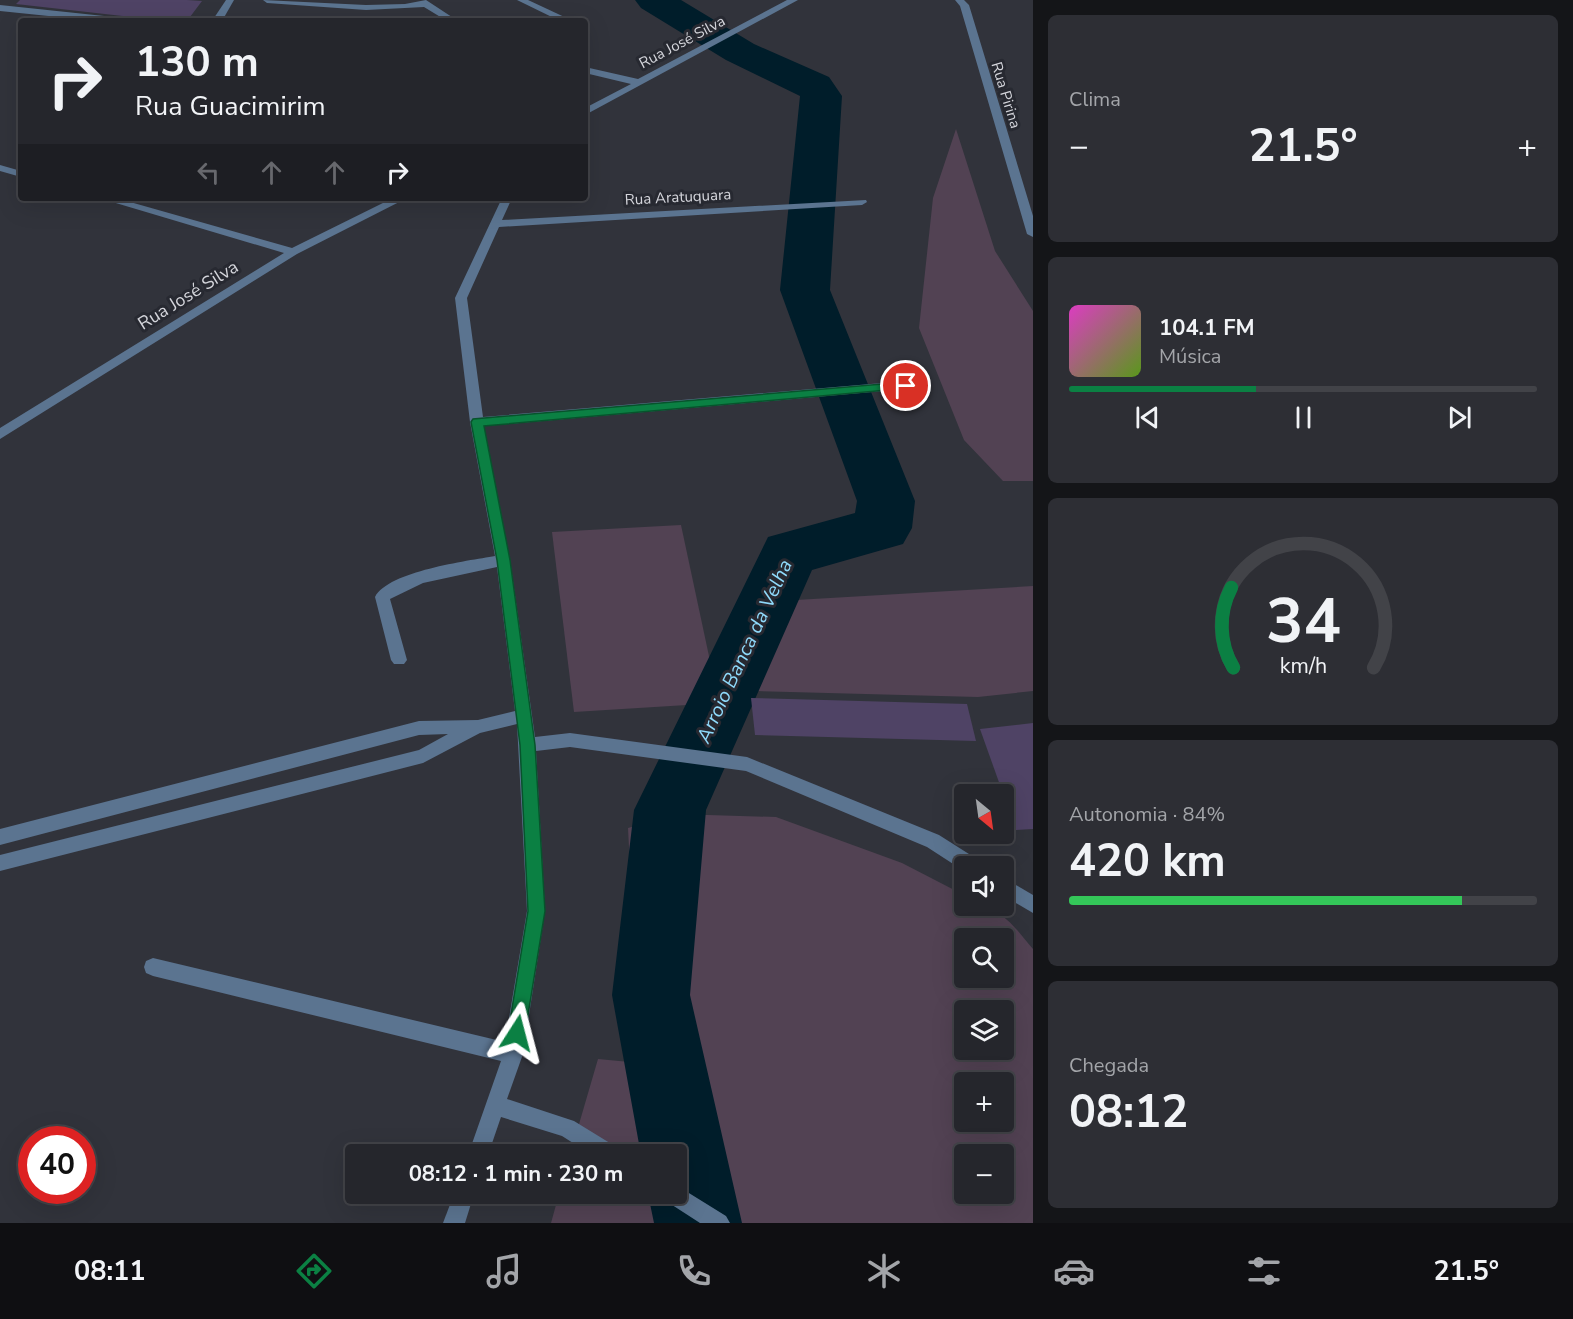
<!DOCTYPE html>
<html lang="pt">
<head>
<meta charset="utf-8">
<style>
  :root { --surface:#25262c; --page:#2d2e34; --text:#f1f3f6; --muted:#a3a5a9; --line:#424348; --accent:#0b8043 }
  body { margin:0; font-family:"Nunito Sans",sans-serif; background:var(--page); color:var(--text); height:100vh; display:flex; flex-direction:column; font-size:22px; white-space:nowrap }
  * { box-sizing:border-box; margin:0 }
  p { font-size:20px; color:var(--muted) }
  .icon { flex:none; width:33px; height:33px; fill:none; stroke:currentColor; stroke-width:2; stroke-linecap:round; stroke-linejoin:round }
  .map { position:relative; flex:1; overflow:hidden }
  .drawer { display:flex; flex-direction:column; gap:15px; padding:15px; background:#141518; width:540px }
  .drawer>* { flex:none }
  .banner { position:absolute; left:18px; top:18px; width:570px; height:183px; border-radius:6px; box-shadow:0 6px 24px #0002,0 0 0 2px var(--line); background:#25262c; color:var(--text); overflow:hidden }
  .needle { width:39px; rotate:151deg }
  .fabs { position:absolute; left:954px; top:784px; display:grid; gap:12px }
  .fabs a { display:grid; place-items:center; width:60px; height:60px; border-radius:6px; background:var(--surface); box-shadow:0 6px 24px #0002,0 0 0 2px var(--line); font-size:30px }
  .speed { position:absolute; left:18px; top:1126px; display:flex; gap:12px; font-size:30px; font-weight:700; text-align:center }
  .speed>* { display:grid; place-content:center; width:78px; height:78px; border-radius:50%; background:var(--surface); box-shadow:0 6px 24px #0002,0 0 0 2px var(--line); line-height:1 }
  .speed .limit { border:9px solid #d22; background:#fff; color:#111 }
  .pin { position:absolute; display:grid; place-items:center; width:51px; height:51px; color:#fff; margin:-26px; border:3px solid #fff; border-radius:50%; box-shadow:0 2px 6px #0007 }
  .me { position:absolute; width:66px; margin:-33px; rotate:9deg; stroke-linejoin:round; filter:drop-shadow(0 0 4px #0008) }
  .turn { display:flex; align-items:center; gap:21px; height:126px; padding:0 18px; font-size:27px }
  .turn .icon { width:78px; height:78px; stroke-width:2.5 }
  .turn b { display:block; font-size:42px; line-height:51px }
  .lanes { display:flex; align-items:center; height:57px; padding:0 18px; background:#0003; justify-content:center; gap:30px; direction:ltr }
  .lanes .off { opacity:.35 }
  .big { font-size:45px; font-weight:700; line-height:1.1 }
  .drawer .card { flex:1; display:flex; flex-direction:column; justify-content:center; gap:9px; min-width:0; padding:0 21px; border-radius:9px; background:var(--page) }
  .drawer .dial { align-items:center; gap:0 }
  .dial svg { height:156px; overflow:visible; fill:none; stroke:var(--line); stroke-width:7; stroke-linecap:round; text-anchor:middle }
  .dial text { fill:var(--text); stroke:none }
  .song { display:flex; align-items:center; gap:18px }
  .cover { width:72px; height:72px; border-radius:9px; background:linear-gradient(135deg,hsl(310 70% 55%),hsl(90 70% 35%)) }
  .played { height:6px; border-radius:3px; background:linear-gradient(90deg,var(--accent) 40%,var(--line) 40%) }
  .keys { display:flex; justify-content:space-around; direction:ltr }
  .heat { display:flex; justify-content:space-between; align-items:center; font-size:33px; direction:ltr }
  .charge { height:9px; border-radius:4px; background:linear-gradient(90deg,#34c759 84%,var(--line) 0) }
  .trip { position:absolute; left:345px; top:1144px; width:342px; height:60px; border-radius:6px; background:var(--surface); box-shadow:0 6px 24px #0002,0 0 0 2px var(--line); font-weight:700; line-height:60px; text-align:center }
  .dock { display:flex; height:96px; justify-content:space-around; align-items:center; background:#0f0f12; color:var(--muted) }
  .dock .icon { width:42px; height:42px }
  .dock .on { color:var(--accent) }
  .dock b { font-size:27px; color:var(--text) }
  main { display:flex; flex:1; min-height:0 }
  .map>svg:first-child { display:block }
</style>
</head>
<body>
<main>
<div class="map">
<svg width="1033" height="1223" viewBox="0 0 1033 1223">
  <rect width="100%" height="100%" fill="#31333b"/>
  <g fill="#524253" fill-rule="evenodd">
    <path d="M956,129l39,122 38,60v170h-30l-39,-41 -45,-112 14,-130z"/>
    <path d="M681,525l38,178 -145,9 -22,-180z"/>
    <path d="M1033,586v105l-55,6 -224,-6 25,-90z"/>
    <path d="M676,814l100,3 126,46 62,32v11c38,0 46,16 69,43v274h-482l8,-29h117v-39h-106l28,-96 42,4 -12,-235zM964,939h40v39h-40zM964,1011h40v39h-40zM964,1083h40v39h-40zM964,1155h40v39h-40z"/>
  </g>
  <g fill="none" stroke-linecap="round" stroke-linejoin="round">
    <path fill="#001d2a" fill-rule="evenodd" d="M635,0h46l73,44 75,33 13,19 -12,194 85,211 -3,27 -9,16 -91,26 -106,240 -16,185 52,228h-88l-6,-29h28v-39h-35l-29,-160 22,-185 134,-273 87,-24 2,-12 -77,-211 20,-194 -74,-36 -85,-52z"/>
  </g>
  <g fill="#4f4365">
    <path d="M20,0h167l15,1 -15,20h-20l-151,-17z"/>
    <path d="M751,698l216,6 9,37 -221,-6z"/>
    <path d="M1033,723v106l-17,1 -36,-101z"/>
  </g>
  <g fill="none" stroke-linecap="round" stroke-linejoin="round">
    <g fill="#5b7490" fill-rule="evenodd">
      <path d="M226,0h8l-12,21h-10z"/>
      <path d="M263,0l103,5 39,-1 21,-4 32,21h-11l-23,-14 -58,3 -99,-7z"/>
      <path d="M517,0h11l45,21h-13z"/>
      <path d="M787,0h11l-213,115v-7l46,-24 -46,-11v-6l53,12z"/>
      <path d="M955,0h9l5,5 64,211v21l-6,-3 -67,-228z"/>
      <path d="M0,5l123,13 5,3h-31l-97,-10z"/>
      <path d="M0,165l21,6v6l-21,-6z"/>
      <path d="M99,198h17l176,50 101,-50h14l-110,56 -297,185v-11l284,-175z"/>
      <path d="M502,198h10l-10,22 364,-20 1,2 -5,3 -363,22 -32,71 16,119 423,-36 6,4 -6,4 -422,37 26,134 25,177 35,-4 177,24 192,78 41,26 3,6h-19v4l-37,-24 -181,-76 -176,-24 -34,4 9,160 -22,143 -16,45 67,22 44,27 3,7h-29l-30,-19 -61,-19 -13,38h-20l33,-94 -348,-85 -7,-3 -2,-6 2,-6 7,-3 352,84 22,-131 -10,-187 -37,9 -57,30 -423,108v-16l419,-105 29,-16 -29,1 -419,110v-16l419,-108 59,-1 37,-9 -18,-144 -74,16 -33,16 17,61 -3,4h-10l-3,-4 -16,-63c14,-26 92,-36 120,-41l-25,-134 -15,-124z"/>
      <path d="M1004,878l29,17v18l-29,-17z"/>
      <path d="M676,1185l50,31 4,7h-30l-34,-22 -3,-7h13z"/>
      <path d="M454,1194h20l-9,29h-22z"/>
    </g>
  </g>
  <path fill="#0b8043" stroke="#07532c" stroke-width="1.5" d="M906,382l6,4 -2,2 -426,38 26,134 25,185 10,166 -20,122 -2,7 -6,2 -6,-2 -3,-7 20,-122 -8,-166 -23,-185 -26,-138 2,-3z"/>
  <g text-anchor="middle" stroke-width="6" stroke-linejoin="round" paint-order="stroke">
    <g font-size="15" fill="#d4d5db" stroke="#272931">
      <text transform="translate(682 42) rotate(-28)" y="5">Rua José Silva</text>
      <text transform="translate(1006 95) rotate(73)" y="5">Rua Pirina</text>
      <text transform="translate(678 197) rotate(-3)" y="5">Rua Aratuquara</text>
    </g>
    <g font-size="18" fill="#d4d5db" stroke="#272931">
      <text transform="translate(188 295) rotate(-32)" y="6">Rua José Silva</text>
    </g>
    <g font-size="20" font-style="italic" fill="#8fdafb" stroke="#272931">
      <text transform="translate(744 651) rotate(-65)" y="7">Arroio Banca da Velha</text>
    </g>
  </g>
</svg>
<div class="fabs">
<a><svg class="needle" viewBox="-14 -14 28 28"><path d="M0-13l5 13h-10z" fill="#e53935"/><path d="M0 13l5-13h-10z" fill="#a3a5a9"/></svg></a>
<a><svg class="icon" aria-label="sound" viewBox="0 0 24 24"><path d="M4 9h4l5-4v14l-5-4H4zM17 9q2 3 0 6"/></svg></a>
<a><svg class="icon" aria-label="search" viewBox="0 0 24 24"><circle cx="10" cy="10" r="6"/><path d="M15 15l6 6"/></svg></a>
<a><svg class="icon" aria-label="layers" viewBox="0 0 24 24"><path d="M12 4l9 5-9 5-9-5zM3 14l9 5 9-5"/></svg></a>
<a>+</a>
<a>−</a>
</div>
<div class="speed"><div class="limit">40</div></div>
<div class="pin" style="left:906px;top:386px;background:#d93025"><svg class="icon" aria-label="arrive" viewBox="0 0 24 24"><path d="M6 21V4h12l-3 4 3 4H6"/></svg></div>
<svg class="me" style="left:517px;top:1033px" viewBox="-20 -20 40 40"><path d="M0-17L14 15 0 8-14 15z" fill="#0b8043" stroke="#fff" stroke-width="4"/></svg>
<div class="trip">08:12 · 1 min · 230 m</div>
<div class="banner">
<div class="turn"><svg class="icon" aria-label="right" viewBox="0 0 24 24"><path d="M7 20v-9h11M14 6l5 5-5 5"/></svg><div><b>130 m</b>Rua Guacimirim</div></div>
<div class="lanes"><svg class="icon off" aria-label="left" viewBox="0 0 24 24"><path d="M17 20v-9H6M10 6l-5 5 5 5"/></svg><svg class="icon off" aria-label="ahead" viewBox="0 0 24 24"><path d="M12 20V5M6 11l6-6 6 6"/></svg><svg class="icon off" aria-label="ahead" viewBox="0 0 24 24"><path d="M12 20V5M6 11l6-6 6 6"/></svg><svg class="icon" aria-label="right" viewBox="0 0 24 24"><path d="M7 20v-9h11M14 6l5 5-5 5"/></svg></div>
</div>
</div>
<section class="drawer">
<div class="card"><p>Clima</p>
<div class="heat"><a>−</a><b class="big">21.5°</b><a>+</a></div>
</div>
<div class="card">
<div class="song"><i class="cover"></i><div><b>104.1 FM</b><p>Música</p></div></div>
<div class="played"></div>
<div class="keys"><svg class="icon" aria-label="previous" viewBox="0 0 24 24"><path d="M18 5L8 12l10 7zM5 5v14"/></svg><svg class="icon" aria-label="pause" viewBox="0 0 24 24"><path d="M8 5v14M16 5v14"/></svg><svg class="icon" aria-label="next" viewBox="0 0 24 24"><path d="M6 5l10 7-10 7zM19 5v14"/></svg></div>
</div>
<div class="card dial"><svg viewBox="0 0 100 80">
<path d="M14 69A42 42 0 1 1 86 69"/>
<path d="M14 69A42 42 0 0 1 13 28" stroke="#0b8043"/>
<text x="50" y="56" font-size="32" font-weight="700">34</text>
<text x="50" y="72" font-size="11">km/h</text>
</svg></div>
<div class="card"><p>Autonomia · 84%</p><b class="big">420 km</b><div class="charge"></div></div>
<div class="card"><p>Chegada</p><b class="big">08:12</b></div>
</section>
</main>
<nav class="dock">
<b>08:11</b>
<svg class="icon on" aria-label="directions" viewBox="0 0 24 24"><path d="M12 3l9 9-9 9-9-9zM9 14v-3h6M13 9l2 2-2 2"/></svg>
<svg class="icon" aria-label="music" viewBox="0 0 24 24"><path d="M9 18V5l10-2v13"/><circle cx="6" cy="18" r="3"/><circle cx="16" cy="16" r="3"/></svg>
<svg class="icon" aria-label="phone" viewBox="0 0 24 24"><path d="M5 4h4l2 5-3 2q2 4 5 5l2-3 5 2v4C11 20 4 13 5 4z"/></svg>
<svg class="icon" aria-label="climate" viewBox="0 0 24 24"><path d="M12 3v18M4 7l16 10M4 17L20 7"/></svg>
<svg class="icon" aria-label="car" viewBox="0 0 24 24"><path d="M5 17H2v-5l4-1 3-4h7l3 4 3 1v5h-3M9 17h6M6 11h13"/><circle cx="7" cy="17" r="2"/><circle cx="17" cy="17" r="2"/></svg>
<svg class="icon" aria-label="filters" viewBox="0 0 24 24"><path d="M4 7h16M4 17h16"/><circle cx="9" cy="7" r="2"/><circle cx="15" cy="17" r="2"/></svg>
<b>21.5°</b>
</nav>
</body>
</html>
